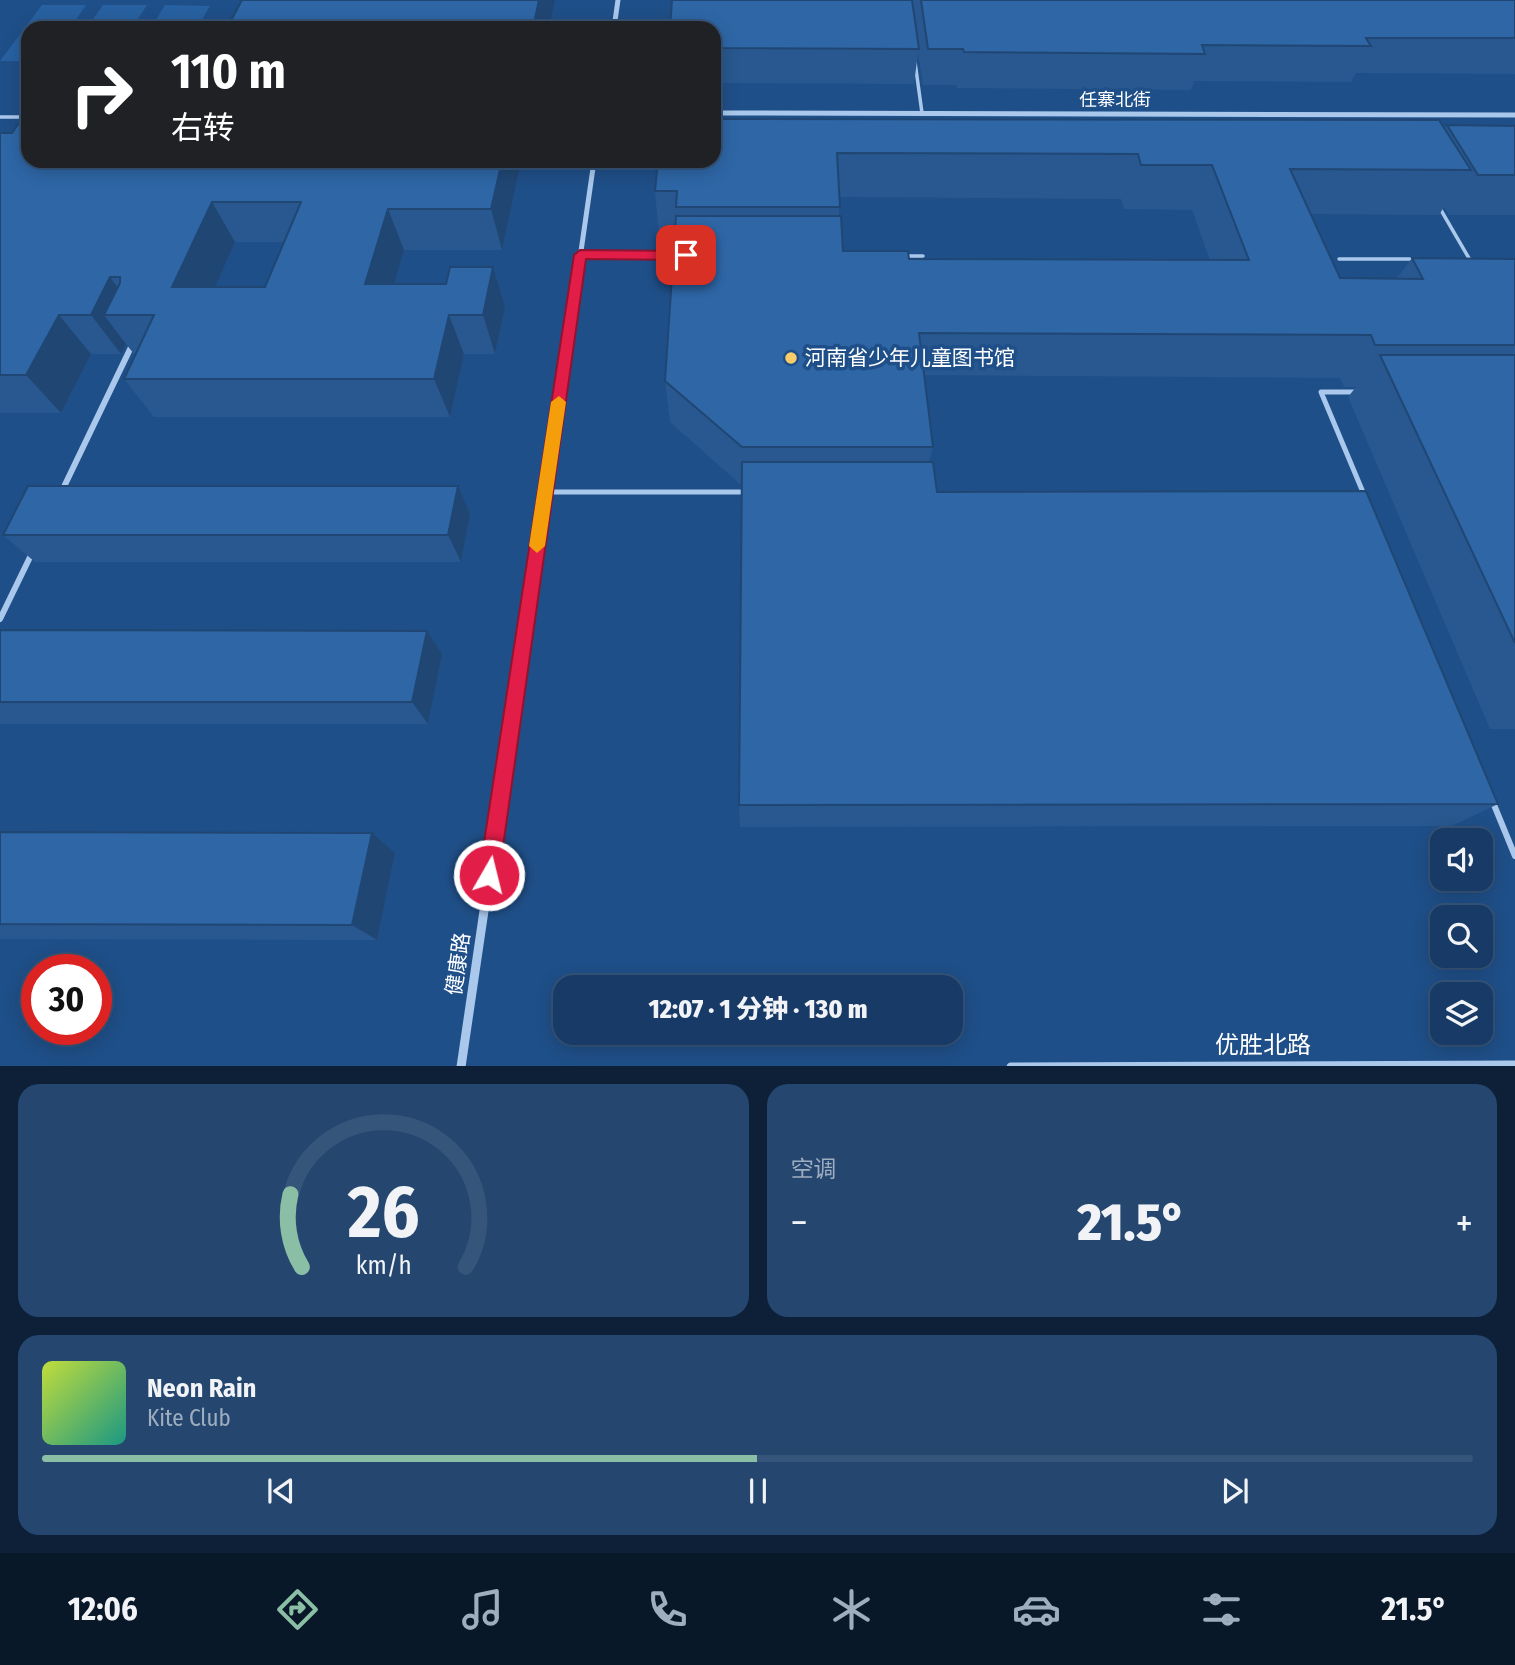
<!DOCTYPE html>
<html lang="zh">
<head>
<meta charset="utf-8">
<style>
  :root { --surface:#173b66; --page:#24466f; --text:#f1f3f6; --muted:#9eadbf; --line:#36557a; --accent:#8abfa5 }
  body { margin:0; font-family:"Fira Sans Condensed","Noto Sans SC",sans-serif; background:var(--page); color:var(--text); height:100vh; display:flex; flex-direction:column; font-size:26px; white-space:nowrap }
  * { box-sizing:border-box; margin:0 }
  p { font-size:23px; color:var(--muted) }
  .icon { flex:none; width:38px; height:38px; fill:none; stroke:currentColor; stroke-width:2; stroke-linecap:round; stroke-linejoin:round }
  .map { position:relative; height:1066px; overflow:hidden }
  .panel { display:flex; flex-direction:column; gap:18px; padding:18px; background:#0d2038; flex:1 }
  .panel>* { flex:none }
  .guide { position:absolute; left:21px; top:21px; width:700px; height:147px; border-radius:21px; box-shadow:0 4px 18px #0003,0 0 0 2px var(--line); background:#202124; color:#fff; overflow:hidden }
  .controls { position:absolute; left:1430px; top:828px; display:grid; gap:14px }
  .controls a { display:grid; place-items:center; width:63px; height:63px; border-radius:14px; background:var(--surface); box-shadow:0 4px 18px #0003,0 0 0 2px var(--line); font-size:35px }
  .speed { position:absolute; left:21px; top:954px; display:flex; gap:14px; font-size:35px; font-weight:700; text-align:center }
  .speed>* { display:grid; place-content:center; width:91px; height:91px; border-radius:50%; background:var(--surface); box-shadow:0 4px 18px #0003,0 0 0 2px var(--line); line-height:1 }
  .speed .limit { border:10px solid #d22; background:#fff; color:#111 }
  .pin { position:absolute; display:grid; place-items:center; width:60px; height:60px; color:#fff; margin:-30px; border-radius:14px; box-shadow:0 4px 10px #0006 }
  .me { position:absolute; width:77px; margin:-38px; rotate:8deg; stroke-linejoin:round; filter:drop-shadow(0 0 5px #0008) }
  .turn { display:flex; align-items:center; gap:24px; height:147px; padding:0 35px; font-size:32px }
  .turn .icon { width:91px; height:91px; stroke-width:2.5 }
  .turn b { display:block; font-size:49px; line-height:60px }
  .big { font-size:52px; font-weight:800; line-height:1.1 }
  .panel .widget { flex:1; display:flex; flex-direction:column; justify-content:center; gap:10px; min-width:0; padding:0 24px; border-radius:21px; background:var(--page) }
  .panel .dial { align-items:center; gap:0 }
  .dial svg { height:182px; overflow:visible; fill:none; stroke:var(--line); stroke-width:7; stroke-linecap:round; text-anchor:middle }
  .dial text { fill:var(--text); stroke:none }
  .song { display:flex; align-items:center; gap:21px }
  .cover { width:84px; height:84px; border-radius:10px; background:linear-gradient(135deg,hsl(70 70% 55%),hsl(170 70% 35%)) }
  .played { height:7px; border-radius:4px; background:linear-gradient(90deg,var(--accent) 50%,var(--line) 50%) }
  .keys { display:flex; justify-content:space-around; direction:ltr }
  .heat { display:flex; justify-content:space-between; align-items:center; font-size:38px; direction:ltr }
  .panel .tiles { flex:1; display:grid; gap:18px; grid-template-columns:1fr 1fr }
  .widget:last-child { grid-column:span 2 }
  .trip { position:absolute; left:553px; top:975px; width:410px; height:70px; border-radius:21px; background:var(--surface); box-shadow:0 4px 18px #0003,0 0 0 2px var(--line); font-weight:800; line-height:70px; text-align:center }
  .tabs { display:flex; height:112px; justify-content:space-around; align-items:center; background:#091829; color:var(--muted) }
  .tabs .icon { width:49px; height:49px }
  .tabs .current { color:var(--accent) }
  .tabs b { font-size:32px; color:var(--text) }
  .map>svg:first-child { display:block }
</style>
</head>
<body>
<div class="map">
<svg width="1515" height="1067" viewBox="0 0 1515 1067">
  <rect width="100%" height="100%" fill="#1f4f88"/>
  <g fill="#2861a1">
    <path d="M42,5h44l-16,23h-42v33h-28z"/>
    <path d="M103,5h44l-15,23h-45z"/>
    <path d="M165,5l45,1 -13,22h-46z"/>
  </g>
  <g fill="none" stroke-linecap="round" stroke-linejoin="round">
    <g stroke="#a9c8eb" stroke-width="3.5">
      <path d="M915,62l7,51"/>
      <path d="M0,117h28"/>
      <path d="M1438,205l32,55"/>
      <path d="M580,255h99"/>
      <path d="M902,256h21"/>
      <path d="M1339,259h78"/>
    </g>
    <g stroke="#a9c8eb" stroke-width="5">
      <path d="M1358,392h-37l44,105"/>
      <path d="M545,492h204"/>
    </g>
    <path stroke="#a9c8eb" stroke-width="6" d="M1492,800l23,56"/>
    <g stroke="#a9c8eb" stroke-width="5">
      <path d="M614,28l4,-28"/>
      <path d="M714,113l801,2"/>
      <path d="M578,272l16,-111"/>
    </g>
    <g stroke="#a9c8eb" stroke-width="6">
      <path d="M61,493l72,-150"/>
      <path d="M0,619l33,-68"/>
      <path d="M527,620l51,-350"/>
    </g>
    <g stroke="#a9c8eb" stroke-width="9">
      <path d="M461,1067l66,-448"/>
      <path d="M1011,1067l504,-2"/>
    </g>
  </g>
  <g fill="#28588f" fill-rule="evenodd">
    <path d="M672,0h843v74l-159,-1 -5,9 -157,-1 -3,9 -234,-2 -1,-3h-33l-5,-32 -4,31 -200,-1v-55z"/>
    <path d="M714,119l730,10 3,-4 68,1v89h-66l-5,-8 -5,8 -128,-1 29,64h57l15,-20 103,1v470h-25l-142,-332 8,-10h-12l-4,-9 -416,-3 9,72 -4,15 8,30 561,312 -46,22 -712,1 -1,-22 3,-319 -72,-64 -5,-41 10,-146h-16l-4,-44zM839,197l282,2 3,10 68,1 18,50 -301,-1 -66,-8 -4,-35z"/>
    <path d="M0,133l28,28h493l-19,89h-98l-10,34 111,23 -10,47h-31l-14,63h-296l-30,-38 11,-25h-1l-8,-10 -5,10h-30l-30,59h-61zM235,242h49l-19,45h-50z"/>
    <path d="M470,514l-9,48h-426l-32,-27z"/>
    <path d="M0,630l442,24 -14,70h-428z"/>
    <path d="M0,832l395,21 -18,87 -377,-1z"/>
  </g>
  <g fill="#204774">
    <path d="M539,0h16l-6,28h-16z"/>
    <path d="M502,161h19l-19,89 -11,-41z"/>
    <path d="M212,202l23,40 -37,84 -26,-39z"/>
    <path d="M388,209l16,41 -21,73 -18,-39z"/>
    <path d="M493,267l12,40 -10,47 -12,-39z"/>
    <path d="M110,277l28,38h-34l22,29 -5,10 -30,-39z"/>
    <path d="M59,315l32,39 -30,59 -35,-38z"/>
    <path d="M449,315l15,39 -14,63 -16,-38z"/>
    <path d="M458,486l12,28 -9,48 -13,-27z"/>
    <path d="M427,631l15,23 -14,70 -16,-22z"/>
    <path d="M372,833l23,20 -18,87 -25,-15z"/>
  </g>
  <g fill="#2e66a6" stroke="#204774" stroke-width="2" fill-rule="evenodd">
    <path d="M242,0h297l-6,28h-306z"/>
    <path d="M672,0h240l7,49 -205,-1v-20h-44z"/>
    <path d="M921,0h594v38h-149l5,8 -169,-1 3,9 -241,-2 -1,-3h-35z"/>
    <path d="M28,110v51h474l-11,48h-103l-23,75h81l4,-17h43l-10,48h-34l-15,64h-310l30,-64h-50l16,-32v-6h-10l-19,38h-32l-33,60h-26v-242h12zM212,202h89l-36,85h-93z"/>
    <path d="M714,119l725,1 32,50 -181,-1 50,109 83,1 -11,-21 103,1v86h-140l-4,-10 -452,-2 14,114h-191l-77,-66 11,-165h165l2,35h65l1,8 340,1 -37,-95h-71l-3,-11 -301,-1 3,54h-164l1,-16h-22l3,-30h56z"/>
    <path d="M1447,125l68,1v49h-37z"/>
    <path d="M1380,355h135v288z"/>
    <path d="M742,462h191l4,30 429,-1 132,313 -759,1z"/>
    <path d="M28,486h430l-10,49h-445z"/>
    <path d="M0,630l427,1 -15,71h-412z"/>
    <path d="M0,832l372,1 -20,92 -352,-1z"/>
  </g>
  <path fill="#e11d48" stroke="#92132f" stroke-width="2" d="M580,250l106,1 6,4 -6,5 -100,-1 -87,616 -3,7 -7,3 -7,-3 -3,-7 95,-620z"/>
  <path fill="#f59e0b" d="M559,396l7,6 -21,144 -8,7 -8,-7 22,-144z"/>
  <circle fill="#f9cd69" stroke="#1f4f88" stroke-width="2.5" cx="791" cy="358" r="7"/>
  <g text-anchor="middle" stroke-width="7" stroke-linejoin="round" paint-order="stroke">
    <g font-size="18" fill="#fff" stroke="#1f4f88">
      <text x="1115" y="106">任寨北街</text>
    </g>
    <g font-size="21" fill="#fff" stroke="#1f4f88" text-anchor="start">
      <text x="805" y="365">河南省少年儿童图书馆</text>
    </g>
    <g font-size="21" fill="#fff" stroke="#1f4f88">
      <text transform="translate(458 964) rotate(-82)" y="7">健康路</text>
    </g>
    <g font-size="24" fill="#fff" stroke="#1f4f88">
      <text x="1263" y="1053">优胜北路</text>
    </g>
  </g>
</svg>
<div class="controls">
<a><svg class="icon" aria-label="sound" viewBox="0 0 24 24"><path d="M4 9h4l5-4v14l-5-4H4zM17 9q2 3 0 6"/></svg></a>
<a><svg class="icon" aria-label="search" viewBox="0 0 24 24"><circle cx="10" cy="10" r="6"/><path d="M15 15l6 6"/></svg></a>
<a><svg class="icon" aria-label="layers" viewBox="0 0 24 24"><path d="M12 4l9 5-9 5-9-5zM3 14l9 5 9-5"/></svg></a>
</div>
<div class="speed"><div class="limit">30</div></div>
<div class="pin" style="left:686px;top:255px;background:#d93025"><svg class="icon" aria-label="arrive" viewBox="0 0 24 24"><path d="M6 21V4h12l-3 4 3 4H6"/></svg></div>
<svg class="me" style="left:489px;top:875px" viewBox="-20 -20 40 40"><circle r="17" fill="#e11d48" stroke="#fff" stroke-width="3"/><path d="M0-11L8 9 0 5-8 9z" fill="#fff"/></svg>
<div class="trip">12:07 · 1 分钟 · 130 m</div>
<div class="guide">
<div class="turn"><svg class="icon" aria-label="right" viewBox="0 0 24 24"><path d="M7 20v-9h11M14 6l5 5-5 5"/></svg><div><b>110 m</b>右转</div></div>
</div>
</div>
<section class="panel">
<div class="tiles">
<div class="widget dial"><svg viewBox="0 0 100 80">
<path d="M14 69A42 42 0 1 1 86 69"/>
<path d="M14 69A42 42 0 0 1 9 37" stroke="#8abfa5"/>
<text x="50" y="56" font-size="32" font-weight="700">26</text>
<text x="50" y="72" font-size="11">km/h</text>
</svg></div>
<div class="widget"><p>空调</p>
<div class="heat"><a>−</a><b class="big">21.5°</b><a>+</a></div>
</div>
<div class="widget">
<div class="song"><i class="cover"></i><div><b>Neon Rain</b><p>Kite Club</p></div></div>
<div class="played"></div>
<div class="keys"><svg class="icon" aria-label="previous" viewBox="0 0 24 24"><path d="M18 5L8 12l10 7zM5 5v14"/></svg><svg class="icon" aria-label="pause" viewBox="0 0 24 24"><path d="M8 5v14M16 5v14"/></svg><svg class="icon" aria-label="next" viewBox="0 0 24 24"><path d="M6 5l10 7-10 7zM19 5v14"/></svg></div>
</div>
</div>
</section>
<nav class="tabs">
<b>12:06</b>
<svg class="icon current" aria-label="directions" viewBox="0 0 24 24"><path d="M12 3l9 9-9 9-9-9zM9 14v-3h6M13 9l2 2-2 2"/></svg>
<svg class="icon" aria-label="music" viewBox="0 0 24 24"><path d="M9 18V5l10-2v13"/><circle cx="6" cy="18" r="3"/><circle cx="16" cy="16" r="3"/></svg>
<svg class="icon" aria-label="phone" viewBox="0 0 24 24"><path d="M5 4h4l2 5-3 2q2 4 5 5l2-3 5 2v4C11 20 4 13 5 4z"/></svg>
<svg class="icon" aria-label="climate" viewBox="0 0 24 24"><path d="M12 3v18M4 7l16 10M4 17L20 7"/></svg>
<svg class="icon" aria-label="car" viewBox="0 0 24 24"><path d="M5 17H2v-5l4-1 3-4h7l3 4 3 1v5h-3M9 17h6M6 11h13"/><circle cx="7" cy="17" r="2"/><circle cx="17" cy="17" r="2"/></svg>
<svg class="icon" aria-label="filters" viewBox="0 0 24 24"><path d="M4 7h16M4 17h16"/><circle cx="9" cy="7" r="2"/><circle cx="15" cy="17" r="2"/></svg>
<b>21.5°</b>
</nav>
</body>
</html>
